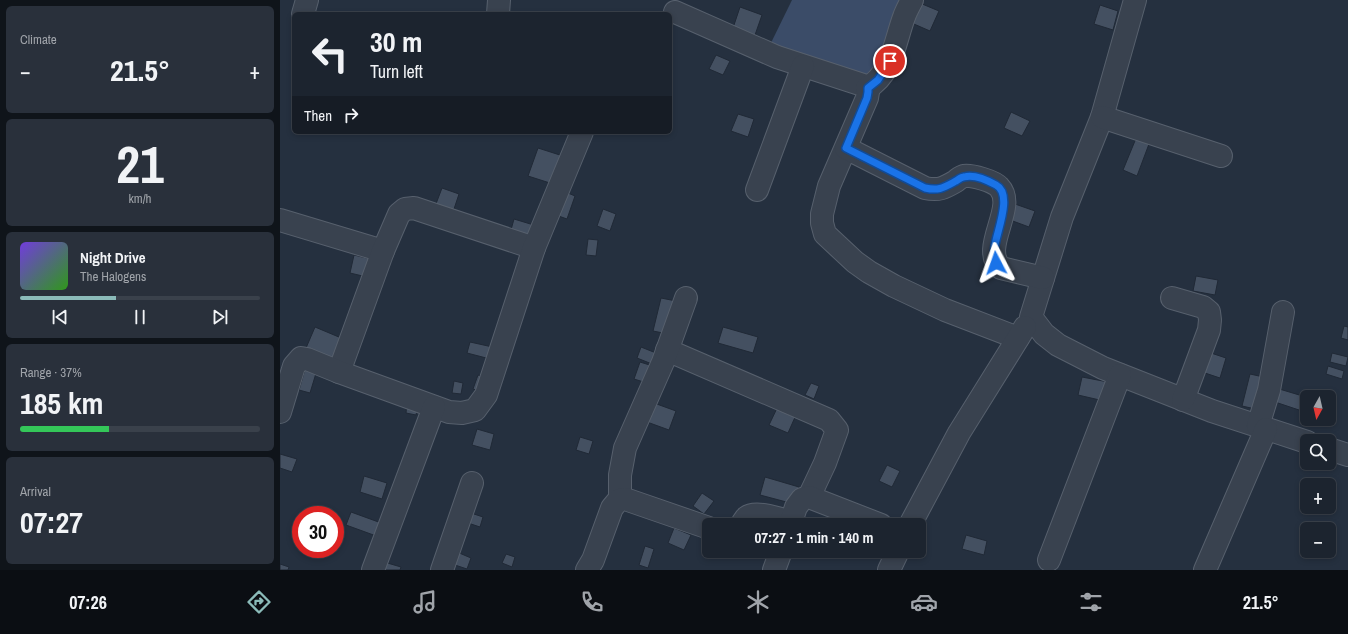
<!DOCTYPE html>
<html lang="en">
<head>
<meta charset="utf-8">
<style>
  :root { --surface:#1c242f; --page:#29303b; --text:#f1f3f6; --muted:#a0a4aa; --line:#3a414b; --accent:#8bbbb9 }
  body { margin:0; font-family:"Archivo Narrow",sans-serif; background:var(--page); color:var(--text); height:100vh; display:flex; flex-direction:column; font-size:15px; white-space:nowrap }
  * { box-sizing:border-box; margin:0 }
  p { font-size:13px; color:var(--muted) }
  .icon { flex:none; width:22px; height:22px; fill:none; stroke:currentColor; stroke-width:2; stroke-linecap:round; stroke-linejoin:round }
  .map { position:relative; flex:1; overflow:hidden }
  .details { display:flex; flex-direction:column; gap:6px; padding:6px; background:#0f141a; width:280px }
  .details>* { flex:none }
  .top-card { position:absolute; left:12px; top:12px; width:380px; height:122px; border-radius:6px; box-shadow:0 2px 6px #0003,0 0 0 1px var(--line); background:#1c242f; color:var(--text); overflow:hidden }
  .needle { width:26px; rotate:188deg }
  .buttons { position:absolute; left:1020px; top:390px; display:grid; gap:8px }
  .buttons a { display:grid; place-items:center; width:36px; height:36px; border-radius:6px; background:var(--surface); box-shadow:0 2px 6px #0003,0 0 0 1px var(--line); font-size:20px }
  .speed { position:absolute; left:12px; top:506px; display:flex; gap:8px; font-size:20px; font-weight:700; text-align:center }
  .speed>* { display:grid; place-content:center; width:52px; height:52px; border-radius:50%; background:var(--surface); box-shadow:0 2px 6px #0003,0 0 0 1px var(--line); line-height:1 }
  .speed .limit { border:6px solid #d22; background:#fff; color:#111 }
  .pin { position:absolute; display:grid; place-items:center; width:34px; height:34px; color:#fff; margin:-17px; border:2px solid #fff; border-radius:50%; box-shadow:0 1px 4px #0007 }
  .me { position:absolute; width:44px; margin:-22px; rotate:356deg; stroke-linejoin:round; filter:drop-shadow(0 0 3px #0008) }
  .turn { display:flex; align-items:center; gap:14px; height:84px; padding:0 12px; font-size:18px }
  .turn .icon { width:52px; height:52px; stroke-width:2.5 }
  .turn b { display:block; font-size:28px; line-height:34px }
  .then { display:flex; align-items:center; height:38px; padding:0 12px; background:#0003; gap:8px; font-size:15px }
  .big { font-size:30px; font-weight:700; line-height:1.1 }
  .details .tile { flex:1; display:flex; flex-direction:column; justify-content:center; gap:6px; min-width:0; padding:0 14px; border-radius:6px; background:var(--page) }
  .details .dial { align-items:center; gap:0 }
  .dial b { font-size:52px; line-height:1 }
  .song { display:flex; align-items:center; gap:12px }
  .cover { width:48px; height:48px; border-radius:6px; background:linear-gradient(135deg,hsl(260 70% 55%),hsl(110 70% 35%)) }
  .played { height:4px; border-radius:2px; background:linear-gradient(90deg,var(--accent) 40%,var(--line) 40%) }
  .keys { display:flex; justify-content:space-around; direction:ltr }
  .heat { display:flex; justify-content:space-between; align-items:center; font-size:22px; direction:ltr }
  .charge { height:6px; border-radius:3px; background:linear-gradient(90deg,#34c759 37%,var(--line) 0) }
  .trip { position:absolute; left:422px; top:518px; width:224px; height:40px; border-radius:6px; background:var(--surface); box-shadow:0 2px 6px #0003,0 0 0 1px var(--line); font-weight:700; line-height:40px; text-align:center }
  .tab-bar { display:flex; height:64px; justify-content:space-around; align-items:center; background:#0b0e13; color:var(--muted) }
  .tab-bar .icon { width:28px; height:28px }
  .tab-bar .on { color:var(--accent) }
  .tab-bar b { font-size:18px; color:var(--text) }
  main { display:flex; flex:1; min-height:0 }
  .map>svg:first-child { display:block }
</style>
</head>
<body>
<main>
<section class="details">
<div class="tile"><p>Climate</p>
<div class="heat"><a>−</a><b class="big">21.5°</b><a>+</a></div>
</div>
<div class="tile dial"><b>21</b><p>km/h</p></div>
<div class="tile">
<div class="song"><i class="cover"></i><div><b>Night Drive</b><p>The Halogens</p></div></div>
<div class="played"></div>
<div class="keys"><svg class="icon" aria-label="previous" viewBox="0 0 24 24"><path d="M18 5L8 12l10 7zM5 5v14"/></svg><svg class="icon" aria-label="pause" viewBox="0 0 24 24"><path d="M8 5v14M16 5v14"/></svg><svg class="icon" aria-label="next" viewBox="0 0 24 24"><path d="M6 5l10 7-10 7zM19 5v14"/></svg></div>
</div>
<div class="tile"><p>Range · 37%</p><b class="big">185 km</b><div class="charge"></div></div>
<div class="tile"><p>Arrival</p><b class="big">07:27</b></div>
</section>
<div class="map">
<svg width="1068" height="570" viewBox="0 0 1068 570">
  <rect width="100%" height="100%" fill="#25303f"/>
  <path fill="#3b4c68" d="M512,0h113l-35,82 -102,-33z"/>
  <g fill="#445061" stroke="#202936">
    <path d="M635,1l24,10 -9,20 -23,-10z"/>
    <path d="M820,5l18,6 -5,19 -19,-6z"/>
    <path d="M460,7l22,8 -7,20 -22,-7z"/>
    <path d="M436,55l14,6 -7,14 -14,-6z"/>
    <path d="M731,112l19,9 -8,15 -18,-8z"/>
    <path d="M458,114l16,5 -6,18 -17,-6z"/>
    <path d="M859,131l13,5 -15,40 -14,-6z"/>
    <path d="M258,148l25,8 -10,28 -25,-8z"/>
    <path d="M162,188l17,6 -7,21 -18,-6z"/>
    <path d="M281,190l14,6 -8,23 -14,-5z"/>
    <path d="M735,204l20,7 -6,16 -19,-7z"/>
    <path d="M323,209l13,5 -6,17 -13,-5z"/>
    <path d="M234,219l23,7 -5,17 -23,-6z"/>
    <path d="M308,239l10,1 -2,16 -10,-1z"/>
    <path d="M74,255l21,5 -4,18 -21,-5z"/>
    <path d="M916,276l22,4 -3,15 -22,-4z"/>
    <path d="M381,298l15,3 -8,33 -15,-3z"/>
    <path d="M1064,326l4,1v13l-7,-2z"/>
    <path d="M35,327l31,13 -8,21 -32,-13z"/>
    <path d="M443,327l35,10 -5,16 -35,-10z"/>
    <path d="M190,342l27,6 -3,12 -27,-7z"/>
    <path d="M361,347l20,8 -4,11 -20,-8z"/>
    <path d="M928,352l18,6 -6,20 -18,-6z"/>
    <path d="M1052,353l16,4 -2,9 -16,-4z"/>
    <path d="M360,362l16,5 -6,17 -16,-5z"/>
    <path d="M26,366l11,4 -7,23 -11,-3z"/>
    <path d="M1048,366l16,5 -2,8 -16,-5z"/>
    <path d="M970,374l18,4 -8,32 -18,-4z"/>
    <path d="M198,375l12,4 -5,14 -12,-4z"/>
    <path d="M802,377l26,5 -4,19 -26,-6z"/>
    <path d="M174,381l9,2 -2,11 -9,-1z"/>
    <path d="M531,383l8,3 -5,13 -9,-4z"/>
    <path d="M996,388l30,9 -4,14 -30,-10z"/>
    <path d="M127,403l11,2 -2,10 -10,-2z"/>
    <path d="M374,403l22,8 -7,19 -22,-8z"/>
    <path d="M498,406l18,9 -8,18 -19,-8z"/>
    <path d="M197,429l17,5 -4,16 -18,-5z"/>
    <path d="M300,437l13,4 -4,13 -13,-4z"/>
    <path d="M0,454l17,5 -5,13 -12,-4z"/>
    <path d="M607,465l13,6 -8,16 -13,-6z"/>
    <path d="M84,476l23,7 -5,16 -22,-7z"/>
    <path d="M485,477l34,10 -5,17 -34,-9z"/>
    <path d="M422,493l12,8 -10,13 -11,-8z"/>
    <path d="M71,512l33,12 -5,13 -33,-12z"/>
    <path d="M191,513l12,4 -3,10 -12,-4z"/>
    <path d="M394,528l17,7 -7,15 -16,-7z"/>
    <path d="M686,535l21,6 -3,14 -22,-6z"/>
    <path d="M365,546l9,3 -6,19 -9,-3z"/>
    <path d="M177,552l14,6 -4,11 -15,-5z"/>
    <path d="M226,554l9,3 -3,10 -10,-4z"/>
    <path d="M104,562l17,5 -1,3h-18z"/>
    <path d="M0,564l9,3 -1,3h-8z"/>
  </g>
  <g fill="none" stroke-linecap="round" stroke-linejoin="round">
    <defs>
      <g id="minor">
        <path d="M855,0l-33,117 -40,100 -31,100 13,17 14,11 45,23 109,43 95,31"/>
        <path d="M395,12l102,45 89,29 2,6 -1,6 -38,88 -7,28v9l3,11 30,28 14,10 25,14 51,24 73,28"/>
        <path d="M23,14l4,-14"/>
        <path d="M218,14l1,-14"/>
        <path d="M587,88c25,-14 28,-47 37,-71 2,-6 5,-11 8,-17"/>
        <path d="M822,117l119,39"/>
        <path d="M566,148l79,40c14,3 19,0 31,-7 2,-2 5,-4 8,-5 8,-1 30,5 35,11 19,20 -20,61 2,81l42,10"/>
        <path d="M477,190l46,-124"/>
        <path d="M0,220l103,31"/>
        <path d="M892,298l31,9 6,5 1,8 -1,10 -26,70"/>
        <path d="M387,350l162,70 8,10 -12,33 -16,34"/>
        <path d="M59,372l44,-121 16,-37 6,-5 9,-1 120,40"/>
        <path d="M0,412l14,-46 7,-8 6,1 32,13 110,40 13,1 13,-3 11,-15 48,-147 48,-116"/>
        <path d="M978,426l11,-36 14,-78"/>
        <path d="M1049,449l19,6"/>
        <path d="M340,499v-24l5,-27 38,-86 23,-64"/>
        <path d="M461,525c2,-2 3,-6 6,-8 9,-7 33,2 44,5"/>
        <path d="M510,525l6,-18 6,-8 7,-2 72,28"/>
        <path d="M630,525l49,-92 66,-106"/>
        <path d="M769,560l71,-185"/>
        <path d="M93,570l61,-163"/>
        <path d="M162,570l30,-87"/>
        <path d="M307,570l6,-10 19,-52c4,-5 6,-9 13,-9l84,29"/>
        <path d="M494,570l7,-19"/>
        <path d="M609,570l9,-19"/>
        <path d="M925,570l61,-141"/>
      </g>
    </defs>
    <use href="#minor" stroke="#57606d" stroke-width="24"/>
    <use href="#minor" stroke="#39424f" stroke-width="22"/>
  </g>
  <g fill="none" stroke-linecap="round" stroke-linejoin="round">
    <defs>
      <path id="route" d="M610,61l-12,19 -10,8v4l-1,6 -21,50 79,40c14,3 18,0 31,-7 2,-1 5,-4 8,-4 10,-3 23,3 32,8 17,9 1,46 -1,60 -1,7 0,12 1,18"/>
    </defs>
    <use href="#route" stroke="#114b97" stroke-width="10"/>
    <use href="#route" stroke="#1a73e8" stroke-width="7"/>
  </g>
</svg>
<div class="buttons">
<a><svg class="needle" viewBox="-14 -14 28 28"><path d="M0-13l5 13h-10z" fill="#e53935"/><path d="M0 13l5-13h-10z" fill="#a0a4aa"/></svg></a>
<a><svg class="icon" aria-label="search" viewBox="0 0 24 24"><circle cx="10" cy="10" r="6"/><path d="M15 15l6 6"/></svg></a>
<a>+</a>
<a>−</a>
</div>
<div class="speed"><div class="limit">30</div></div>
<div class="pin" style="left:610px;top:61px;background:#d93025"><svg class="icon" aria-label="arrive" viewBox="0 0 24 24"><path d="M6 21V4h12l-3 4 3 4H6"/></svg></div>
<svg class="me" style="left:716px;top:263px" viewBox="-20 -20 40 40"><path d="M0-17L14 15 0 8-14 15z" fill="#1a73e8" stroke="#fff" stroke-width="4"/></svg>
<div class="trip">07:27 · 1 min · 140 m</div>
<div class="top-card">
<div class="turn"><svg class="icon" aria-label="left" viewBox="0 0 24 24"><path d="M17 20v-9H6M10 6l-5 5 5 5"/></svg><div><b>30 m</b>Turn left</div></div>
<div class="then">Then<svg class="icon" aria-label="right" viewBox="0 0 24 24"><path d="M7 20v-9h11M14 6l5 5-5 5"/></svg></div>
</div>
</div>
</main>
<nav class="tab-bar">
<b>07:26</b>
<svg class="icon on" aria-label="directions" viewBox="0 0 24 24"><path d="M12 3l9 9-9 9-9-9zM9 14v-3h6M13 9l2 2-2 2"/></svg>
<svg class="icon" aria-label="music" viewBox="0 0 24 24"><path d="M9 18V5l10-2v13"/><circle cx="6" cy="18" r="3"/><circle cx="16" cy="16" r="3"/></svg>
<svg class="icon" aria-label="phone" viewBox="0 0 24 24"><path d="M5 4h4l2 5-3 2q2 4 5 5l2-3 5 2v4C11 20 4 13 5 4z"/></svg>
<svg class="icon" aria-label="climate" viewBox="0 0 24 24"><path d="M12 3v18M4 7l16 10M4 17L20 7"/></svg>
<svg class="icon" aria-label="car" viewBox="0 0 24 24"><path d="M5 17H2v-5l4-1 3-4h7l3 4 3 1v5h-3M9 17h6M6 11h13"/><circle cx="7" cy="17" r="2"/><circle cx="17" cy="17" r="2"/></svg>
<svg class="icon" aria-label="filters" viewBox="0 0 24 24"><path d="M4 7h16M4 17h16"/><circle cx="9" cy="7" r="2"/><circle cx="15" cy="17" r="2"/></svg>
<b>21.5°</b>
</nav>
</body>
</html>
